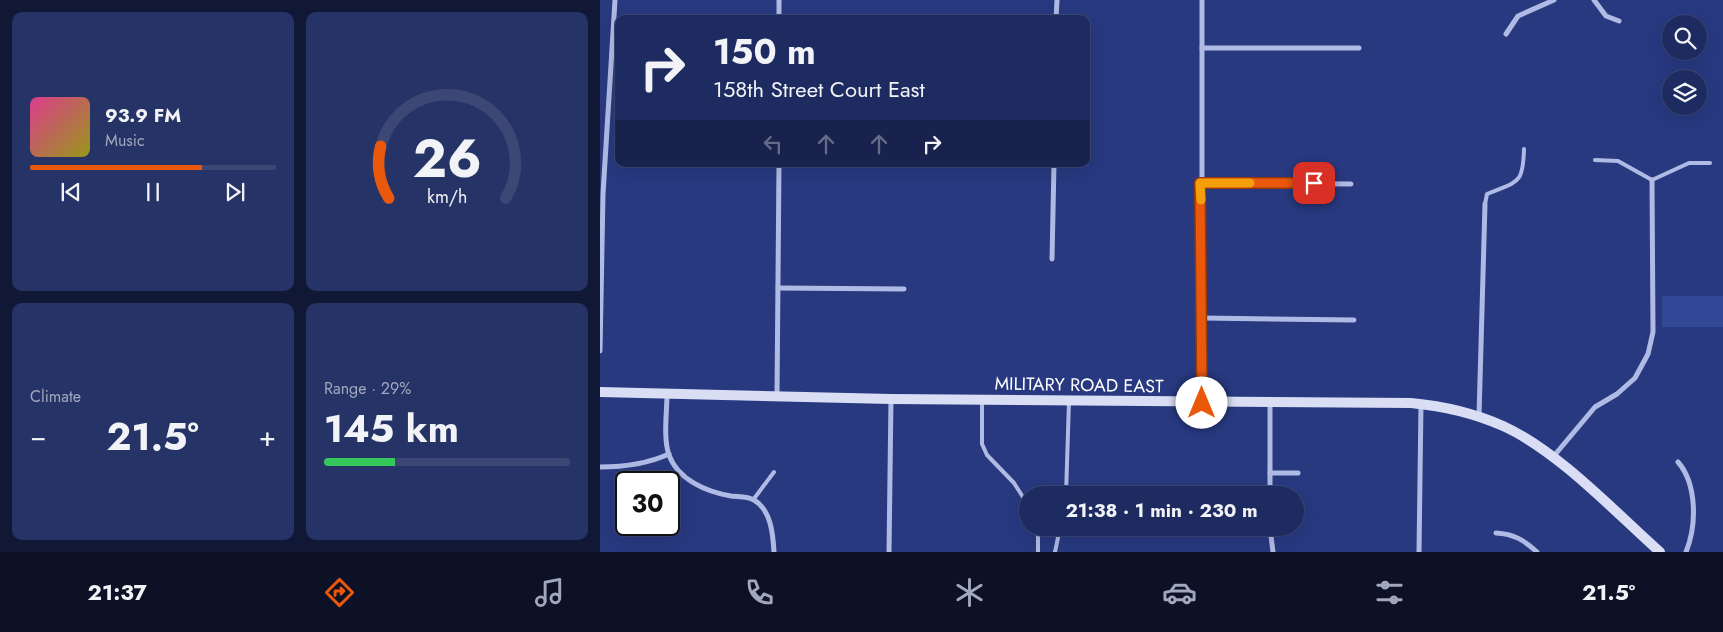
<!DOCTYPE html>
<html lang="en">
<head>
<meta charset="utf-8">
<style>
  :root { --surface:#1e2b60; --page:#263366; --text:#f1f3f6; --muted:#a1a7bd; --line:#3c4775; --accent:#ea580c }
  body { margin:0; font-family:Jost,sans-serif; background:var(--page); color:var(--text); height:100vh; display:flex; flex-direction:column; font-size:19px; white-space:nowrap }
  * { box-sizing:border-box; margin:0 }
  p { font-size:16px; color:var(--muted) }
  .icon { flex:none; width:28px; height:28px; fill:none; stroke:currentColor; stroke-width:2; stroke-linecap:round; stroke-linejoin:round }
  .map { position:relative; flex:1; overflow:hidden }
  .panel { display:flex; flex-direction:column; gap:12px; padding:12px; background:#101835; width:600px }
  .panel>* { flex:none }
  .top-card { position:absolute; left:15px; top:15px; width:475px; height:152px; border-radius:10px; box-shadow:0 5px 20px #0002,0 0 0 1px var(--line); background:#1e2b60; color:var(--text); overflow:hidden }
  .tools { position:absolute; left:1062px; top:15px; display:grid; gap:10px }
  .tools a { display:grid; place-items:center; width:45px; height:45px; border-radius:50%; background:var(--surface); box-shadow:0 5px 20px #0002,0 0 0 1px var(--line); font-size:25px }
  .speed { position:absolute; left:15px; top:471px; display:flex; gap:10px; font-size:25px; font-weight:700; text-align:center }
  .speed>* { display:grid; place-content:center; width:65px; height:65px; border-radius:50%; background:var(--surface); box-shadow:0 5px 20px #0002,0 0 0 1px var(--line); line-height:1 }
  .speed .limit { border:2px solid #111; border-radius:8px; background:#fff; color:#111 }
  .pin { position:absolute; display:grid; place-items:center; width:42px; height:42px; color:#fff; margin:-21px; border-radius:10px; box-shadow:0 2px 8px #0006 }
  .me { position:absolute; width:55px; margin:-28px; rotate:0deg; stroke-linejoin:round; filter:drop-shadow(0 0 4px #0008) }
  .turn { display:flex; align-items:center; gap:18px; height:105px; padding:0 15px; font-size:22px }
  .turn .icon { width:65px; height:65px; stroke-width:2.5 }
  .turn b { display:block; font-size:35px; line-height:42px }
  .lanes { display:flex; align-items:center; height:48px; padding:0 15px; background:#0003; justify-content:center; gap:25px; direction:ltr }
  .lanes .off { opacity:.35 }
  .big { font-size:38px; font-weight:700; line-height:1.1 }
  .panel .tile { flex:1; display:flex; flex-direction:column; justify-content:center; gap:8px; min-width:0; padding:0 18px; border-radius:10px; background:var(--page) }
  .panel .dial { align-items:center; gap:0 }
  .dial svg { height:130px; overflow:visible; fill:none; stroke:var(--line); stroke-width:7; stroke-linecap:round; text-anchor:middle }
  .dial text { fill:var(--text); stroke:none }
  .song { display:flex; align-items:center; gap:15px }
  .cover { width:60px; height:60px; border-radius:8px; background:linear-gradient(135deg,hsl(330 70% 55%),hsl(60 70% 35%)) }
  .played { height:5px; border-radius:2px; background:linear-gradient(90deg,var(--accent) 70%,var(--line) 70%) }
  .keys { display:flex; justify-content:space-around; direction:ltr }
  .heat { display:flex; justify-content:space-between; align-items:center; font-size:28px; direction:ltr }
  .charge { height:8px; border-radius:4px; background:linear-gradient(90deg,#34c759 29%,var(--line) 0) }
  .panel .tiles { flex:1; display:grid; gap:12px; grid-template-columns:repeat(2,1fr) }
  .trip { position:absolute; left:419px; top:486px; width:285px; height:50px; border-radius:25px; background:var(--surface); box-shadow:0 5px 20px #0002,0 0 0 1px var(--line); font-weight:700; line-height:50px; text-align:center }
  .dock { display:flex; height:80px; justify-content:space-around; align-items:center; background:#0c1126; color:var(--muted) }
  .dock .icon { width:35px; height:35px }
  .dock .selected { color:var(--accent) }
  .dock b { font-size:22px; color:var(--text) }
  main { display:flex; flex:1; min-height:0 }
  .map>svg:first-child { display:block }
</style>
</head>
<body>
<main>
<section class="panel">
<div class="tiles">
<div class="tile">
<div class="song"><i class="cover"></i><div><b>93.9 FM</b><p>Music</p></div></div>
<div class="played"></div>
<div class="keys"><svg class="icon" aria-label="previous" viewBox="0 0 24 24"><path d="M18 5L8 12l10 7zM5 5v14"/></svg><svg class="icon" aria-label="pause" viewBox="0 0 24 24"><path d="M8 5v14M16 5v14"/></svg><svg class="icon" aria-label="next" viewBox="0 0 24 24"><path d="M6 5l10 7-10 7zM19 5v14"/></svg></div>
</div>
<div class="tile dial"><svg viewBox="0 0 100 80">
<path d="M14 69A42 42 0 1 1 86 69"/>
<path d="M14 69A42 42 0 0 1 9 37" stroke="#ea580c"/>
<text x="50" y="56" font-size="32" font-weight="700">26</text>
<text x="50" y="72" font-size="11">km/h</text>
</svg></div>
<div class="tile"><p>Climate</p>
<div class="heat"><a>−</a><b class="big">21.5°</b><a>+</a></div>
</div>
<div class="tile"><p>Range · 29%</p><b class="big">145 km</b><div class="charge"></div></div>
</div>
</section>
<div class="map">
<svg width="1123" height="552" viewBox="0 0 1123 552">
  <rect width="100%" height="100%" fill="#283980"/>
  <rect fill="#334797" x="1062" y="296" width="61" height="31"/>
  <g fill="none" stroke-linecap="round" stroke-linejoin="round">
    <g stroke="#b0bbe5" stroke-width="4">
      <path d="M995,160l23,1 34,19 37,-17h21"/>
      <path d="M885,204l2,-10c31,-13 36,-9 37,-45"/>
      <path d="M382,400v44l5,11 27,28 14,22"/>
      <path d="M466,495l3,-94"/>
      <path d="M153,500l21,-28"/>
      <path d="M438,528v24"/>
      <path d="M455,552l5,-24"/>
    </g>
    <g stroke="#b0bbe5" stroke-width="5">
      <path d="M179,0v19"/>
      <path d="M602,0v402"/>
      <path d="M994,0l12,16 13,5"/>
      <path d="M456,19l1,-19"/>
      <path d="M906,34l12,-18 36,-16"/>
      <path d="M602,48h157"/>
      <path d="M601,183l150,1"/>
      <path d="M452,259l2,-95"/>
      <path d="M178,288l126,1"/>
      <path d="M602,318l152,2"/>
      <path d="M0,351l3,-157 12,-194"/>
      <path d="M67,394c0,18 -4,44 2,61 9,25 38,37 62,41 7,1 16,0 23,4 17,10 19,34 20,52"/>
      <path d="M177,396l2,-232"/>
      <path d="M879,416l6,-212"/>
      <path d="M953,457l42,-50 22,-13 18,-16 13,-24 5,-22 -1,-152"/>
      <path d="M1078,462c19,22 19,63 8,90"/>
      <path d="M0,467c23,0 47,-3 69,-13"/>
      <path d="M670,473h28"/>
      <path d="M670,495v-92"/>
      <path d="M670,528l3,24"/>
      <path d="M896,533c18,1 28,7 41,19"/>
      <path d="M289,552l2,-153"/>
      <path d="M819,552l2,-148"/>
    </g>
    <path stroke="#d9def5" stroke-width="10" d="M0,392l291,7 520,4c32,3 63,10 92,23 54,24 112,86 157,126"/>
  </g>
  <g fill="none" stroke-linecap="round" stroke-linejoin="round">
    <defs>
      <path id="route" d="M602,403l-2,-220h114"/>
    </defs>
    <use href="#route" stroke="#983908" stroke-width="12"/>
    <use href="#route" stroke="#ea580c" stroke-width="9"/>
    <path stroke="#f59e0b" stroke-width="9" d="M601,200l-1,-17h50"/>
  </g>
  <g text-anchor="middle" stroke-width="5" stroke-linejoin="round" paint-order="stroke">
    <g font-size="18" fill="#fff" stroke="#283980">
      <text transform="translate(479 385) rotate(1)" y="6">MILITARY ROAD EAST</text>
    </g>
  </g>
</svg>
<div class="tools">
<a><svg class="icon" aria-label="search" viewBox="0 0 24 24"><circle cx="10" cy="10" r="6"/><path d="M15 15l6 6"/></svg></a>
<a><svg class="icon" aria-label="layers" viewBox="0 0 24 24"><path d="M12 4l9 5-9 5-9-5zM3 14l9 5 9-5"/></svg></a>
</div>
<div class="speed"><div class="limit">30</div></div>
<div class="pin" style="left:714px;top:183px;background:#d93025"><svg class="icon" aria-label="arrive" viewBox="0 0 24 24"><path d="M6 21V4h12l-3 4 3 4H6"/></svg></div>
<svg class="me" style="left:602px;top:403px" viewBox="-20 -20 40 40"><circle r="19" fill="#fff"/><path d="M0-13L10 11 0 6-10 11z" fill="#ea580c"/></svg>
<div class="trip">21:38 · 1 min · 230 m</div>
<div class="top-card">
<div class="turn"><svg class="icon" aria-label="right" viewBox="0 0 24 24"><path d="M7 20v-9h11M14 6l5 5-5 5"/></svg><div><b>150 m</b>158th Street Court East</div></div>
<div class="lanes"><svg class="icon off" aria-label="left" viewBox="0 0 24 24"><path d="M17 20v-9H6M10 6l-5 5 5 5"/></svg><svg class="icon off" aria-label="ahead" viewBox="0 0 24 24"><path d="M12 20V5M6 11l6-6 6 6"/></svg><svg class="icon off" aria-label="ahead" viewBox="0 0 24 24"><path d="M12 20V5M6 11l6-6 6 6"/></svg><svg class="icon" aria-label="right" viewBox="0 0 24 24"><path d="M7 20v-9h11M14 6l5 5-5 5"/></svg></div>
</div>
</div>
</main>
<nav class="dock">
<b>21:37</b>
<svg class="icon selected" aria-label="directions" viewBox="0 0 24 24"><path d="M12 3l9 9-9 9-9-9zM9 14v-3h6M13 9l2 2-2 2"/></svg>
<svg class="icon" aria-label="music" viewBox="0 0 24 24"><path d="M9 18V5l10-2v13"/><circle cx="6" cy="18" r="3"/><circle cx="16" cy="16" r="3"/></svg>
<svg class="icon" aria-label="phone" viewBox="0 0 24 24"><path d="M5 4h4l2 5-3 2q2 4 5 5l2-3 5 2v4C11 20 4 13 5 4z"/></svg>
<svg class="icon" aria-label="climate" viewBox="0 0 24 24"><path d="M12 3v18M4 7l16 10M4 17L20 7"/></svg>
<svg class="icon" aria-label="car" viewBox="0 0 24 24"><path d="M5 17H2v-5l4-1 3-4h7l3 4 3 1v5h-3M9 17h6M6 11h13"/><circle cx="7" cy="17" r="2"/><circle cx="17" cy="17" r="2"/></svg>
<svg class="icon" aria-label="filters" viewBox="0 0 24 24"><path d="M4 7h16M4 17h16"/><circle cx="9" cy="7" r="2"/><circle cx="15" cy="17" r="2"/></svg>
<b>21.5°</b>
</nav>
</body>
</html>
